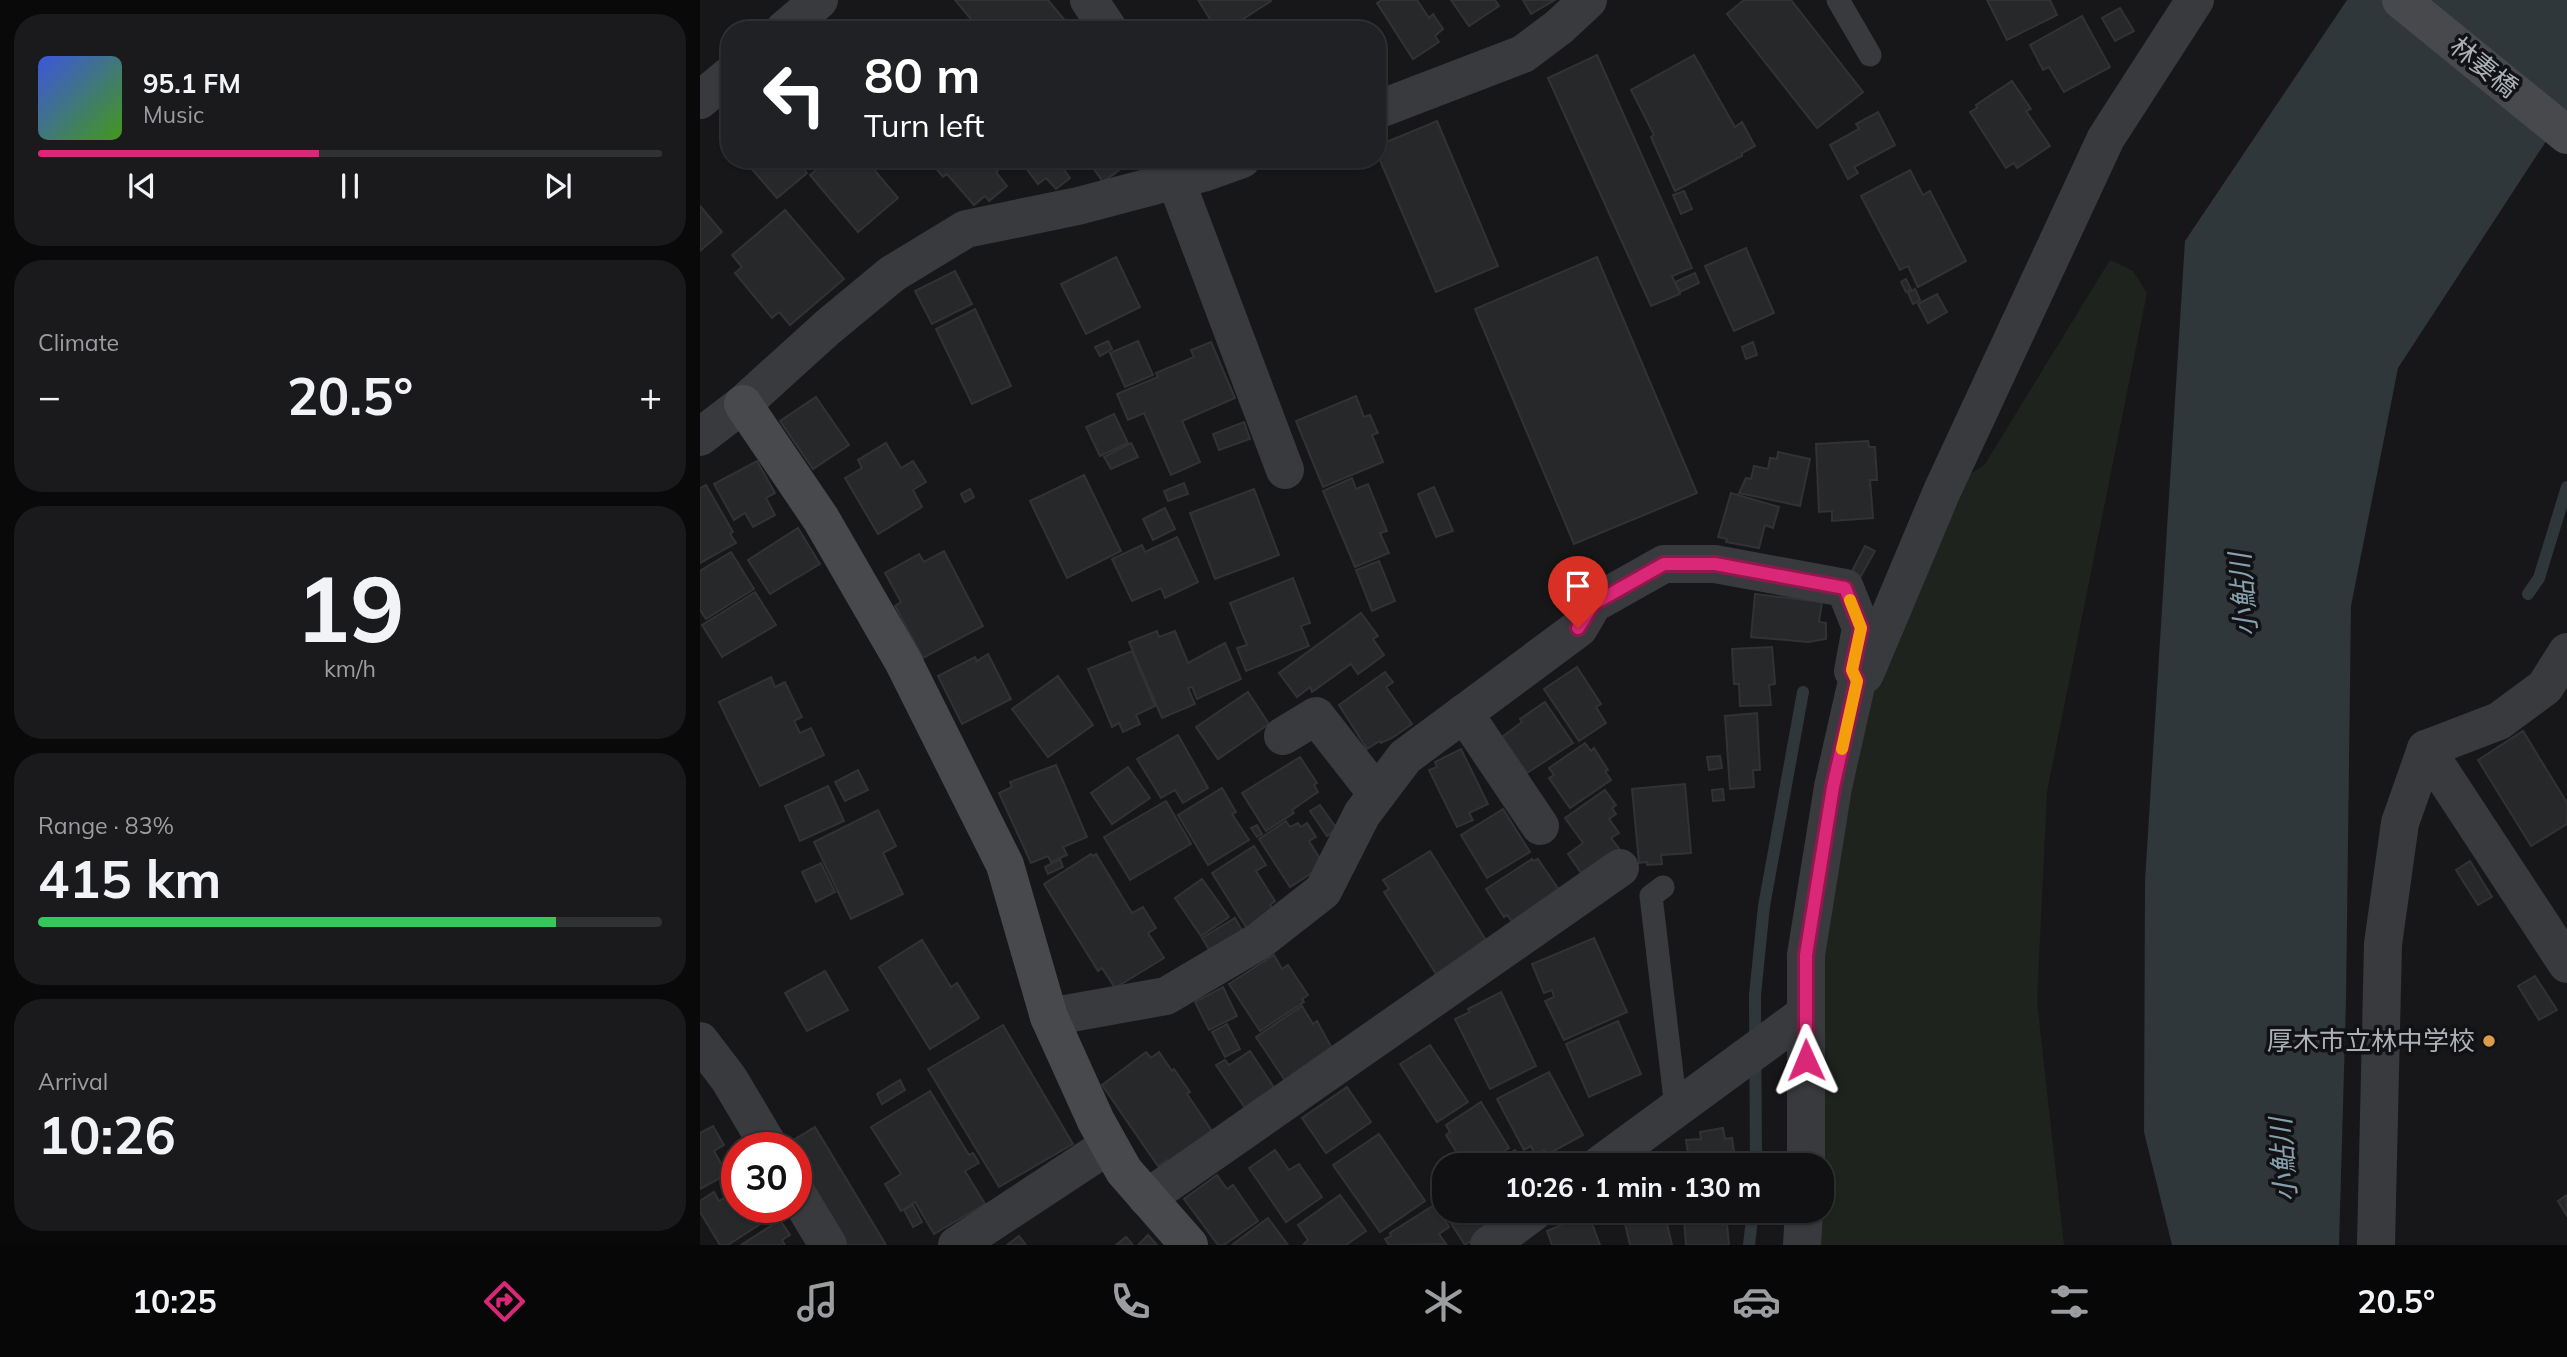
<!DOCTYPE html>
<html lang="en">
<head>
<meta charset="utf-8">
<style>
  :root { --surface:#111113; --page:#1a1a1c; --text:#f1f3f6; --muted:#9c9da0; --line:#303133; --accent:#db2777 }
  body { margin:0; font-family:Mulish,"Noto Sans JP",sans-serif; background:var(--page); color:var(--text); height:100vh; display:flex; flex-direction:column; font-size:26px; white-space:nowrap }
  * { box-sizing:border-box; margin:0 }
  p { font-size:23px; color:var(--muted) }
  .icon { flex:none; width:38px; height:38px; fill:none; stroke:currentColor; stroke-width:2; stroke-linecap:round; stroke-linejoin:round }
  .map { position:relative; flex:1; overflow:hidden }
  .drawer { display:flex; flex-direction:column; gap:14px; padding:14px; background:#09090a; width:700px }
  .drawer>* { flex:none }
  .guide { position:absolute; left:21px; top:21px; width:665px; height:147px; border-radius:28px; box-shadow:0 2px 5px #0004,0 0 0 2px var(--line); background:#202124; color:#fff; overflow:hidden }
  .speed { position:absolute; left:21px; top:1132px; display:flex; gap:14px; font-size:35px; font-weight:700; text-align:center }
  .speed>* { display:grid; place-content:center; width:91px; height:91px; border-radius:50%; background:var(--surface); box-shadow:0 2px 5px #0004,0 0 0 2px var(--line); line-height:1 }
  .speed .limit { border:10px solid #d22; background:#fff; color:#111 }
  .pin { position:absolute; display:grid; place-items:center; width:60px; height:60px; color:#fff; margin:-72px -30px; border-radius:50% 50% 50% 0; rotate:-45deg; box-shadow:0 0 7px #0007 }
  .pin .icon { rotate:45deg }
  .me { position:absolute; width:77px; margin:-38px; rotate:359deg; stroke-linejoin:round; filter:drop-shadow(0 0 5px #0008) }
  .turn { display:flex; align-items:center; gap:24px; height:147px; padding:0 28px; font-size:32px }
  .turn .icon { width:91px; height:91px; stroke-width:2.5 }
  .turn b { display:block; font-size:49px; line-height:60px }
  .big { font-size:52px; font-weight:700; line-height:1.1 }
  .drawer .tile { flex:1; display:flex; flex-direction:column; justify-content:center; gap:10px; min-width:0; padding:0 24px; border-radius:28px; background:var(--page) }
  .drawer .dial { align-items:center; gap:0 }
  .dial b { font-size:91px; line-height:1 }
  .song { display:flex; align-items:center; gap:21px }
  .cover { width:84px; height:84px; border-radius:10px; background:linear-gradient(135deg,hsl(230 70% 55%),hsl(100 70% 35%)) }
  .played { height:7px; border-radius:4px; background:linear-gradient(90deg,var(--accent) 45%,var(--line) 45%) }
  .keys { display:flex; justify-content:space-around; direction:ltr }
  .heat { display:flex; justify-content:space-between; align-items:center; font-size:38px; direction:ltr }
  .charge { height:10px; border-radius:5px; background:linear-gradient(90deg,#34c759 83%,var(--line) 0) }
  .trip { position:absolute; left:732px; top:1153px; width:402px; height:70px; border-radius:28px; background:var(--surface); box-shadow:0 2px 5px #0004,0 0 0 2px var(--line); font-weight:700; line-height:70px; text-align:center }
  .menu { display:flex; height:112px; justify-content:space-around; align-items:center; background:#070708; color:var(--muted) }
  .menu .icon { width:49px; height:49px }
  .menu .current { color:var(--accent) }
  .menu b { font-size:32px; color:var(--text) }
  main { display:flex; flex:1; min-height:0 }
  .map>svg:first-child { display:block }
</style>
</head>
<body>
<main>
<section class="drawer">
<div class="tile">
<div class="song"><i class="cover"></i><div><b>95.1 FM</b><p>Music</p></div></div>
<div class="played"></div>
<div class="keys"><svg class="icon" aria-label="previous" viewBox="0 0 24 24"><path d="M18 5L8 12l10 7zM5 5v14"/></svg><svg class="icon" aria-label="pause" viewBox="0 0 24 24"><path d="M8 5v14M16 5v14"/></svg><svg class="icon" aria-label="next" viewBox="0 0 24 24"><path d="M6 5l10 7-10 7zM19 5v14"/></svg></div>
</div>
<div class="tile"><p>Climate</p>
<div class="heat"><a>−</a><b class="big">20.5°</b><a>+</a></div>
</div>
<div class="tile dial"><b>19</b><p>km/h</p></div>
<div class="tile"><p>Range · 83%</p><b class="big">415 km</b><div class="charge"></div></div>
<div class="tile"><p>Arrival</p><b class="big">10:26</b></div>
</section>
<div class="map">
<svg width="1867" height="1245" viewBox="0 0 1867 1245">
  <rect width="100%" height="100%" fill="#171719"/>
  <path fill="#1e231e" d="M1410,260l23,11 14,22 -100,499 -10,209 27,244h-253l11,-34 -5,-265 49,-251 96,-215 23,-16z"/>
  <path fill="#2f373b" d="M1647,0h220v109l-169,259 -47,238 -5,394 -7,245h-167l-28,-113 1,-251 40,-640z"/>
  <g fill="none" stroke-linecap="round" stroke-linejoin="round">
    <g stroke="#2f373b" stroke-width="12">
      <path d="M1828,594l11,-16 28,-91"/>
      <path d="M1056,1166l-1,-171 9,-89 39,-214"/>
      <path d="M1049,1245l4,-34"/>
    </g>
  </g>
  <g fill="#27282a" stroke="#323235" stroke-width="2">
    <path d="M255,0h93l25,30h-93z"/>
    <path d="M498,0h72l1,1 -45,29h-9z"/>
    <path d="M682,0h35l12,18 4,-4 10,15 -8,7 4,6 -26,17 -36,-56z"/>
    <path d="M751,0h44l4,6 -30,20z"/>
    <path d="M823,0h32l-24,14z"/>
    <path d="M1044,0h47l72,92 -46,36 -90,-114z"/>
    <path d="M1287,0h63l7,15 -50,25z"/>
    <path d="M1420,8l14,23 -19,10 -13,-23z"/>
    <path d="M1382,16l28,51 -46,25 -15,-25 -6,3 -13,-25z"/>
    <path d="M897,55l95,213 -20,8 8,18 -29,12 -103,-228z"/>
    <path d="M994,55l41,72 7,-5 13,24 -13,7v3l-67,35 -24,-54 3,-2 -23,-45z"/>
    <path d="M1312,81l19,28 -5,2 24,35 -33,22 -3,-5 -8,5 -36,-56 7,-4 -1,-3z"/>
    <path d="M1178,112l17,33 -41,22 4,6 -10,6 -18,-34 29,-16 -3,-5z"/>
    <path d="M737,121l61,145 -62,26 -59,-139v-7z"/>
    <path d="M61,159h35l11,14 -30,25 -26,-30z"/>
    <path d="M129,159h36l33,39 -40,34 -48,-57z"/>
    <path d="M228,159h71l5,6 -8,7 11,14 -18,15 -4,-5 -11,9 -27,-31 -4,3z"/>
    <path d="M319,159h37l14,19 -14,11 -10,-11 -8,6z"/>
    <path d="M387,159h47l-31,23z"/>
    <path d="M1210,170l13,25 7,-4 36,70 -48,26 -10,-21 -8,4 -39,-74z"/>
    <path d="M984,191l8,18 -11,5 -8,-19z"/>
    <path d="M0,206l22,26 -22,19z"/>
    <path d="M85,210l59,69 -54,46 -11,-13 -7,6 -37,-45 7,-6 -10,-12z"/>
    <path d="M1046,248l28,65 -40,18 -29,-65z"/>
    <path d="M416,257l24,50 -54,27 -25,-50z"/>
    <path d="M897,257l100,236 -123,51 -99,-235z"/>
    <path d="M255,271l17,33 -40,20 -17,-33z"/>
    <path d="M995,273l4,10 -19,9 -5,-10z"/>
    <path d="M1206,279l5,10 -5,3 -5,-10z"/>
    <path d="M1215,289l5,11 -7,4 -5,-11z"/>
    <path d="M1237,294l10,18 -19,11 -10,-19z"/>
    <path d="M275,309l36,77 -39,18 -36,-75z"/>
    <path d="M408,341l4,8 -12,7 -5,-9z"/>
    <path d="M438,341l15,34 -28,12 -15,-34z"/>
    <path d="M511,342l24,56 -53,23 18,41 -29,13 -27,-62 -16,7 -11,-26 41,-17 -2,-4 38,-16 -3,-7z"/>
    <path d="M1053,342l4,13 -11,4 -4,-12z"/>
    <path d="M656,396l8,21 6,-2 8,18 -6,2 11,27 -60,25 -27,-66z"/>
    <path d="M116,397l33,48 -36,24 -33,-48z"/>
    <path d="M414,414l14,29 -28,13 -14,-29z"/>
    <path d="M544,422l6,17 -31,11 -6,-16z"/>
    <path d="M1168,441l1,6h6l2,33h-7l3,38 -41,3v-10l-13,1 -3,-68z"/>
    <path d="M186,443l15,25 12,-7 13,21 -13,8 9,17 -44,27 -33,-56 17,-10 -4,-8z"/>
    <path d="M431,443l7,14 -27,12 -7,-12z"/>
    <path d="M1078,452l32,7 -10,47 -61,-13 7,-15 5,1 3,-13 14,3 2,-11 7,1z"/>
    <path d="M57,461l18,32 -9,5 9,17 -22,12 -8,-14 -11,7 -20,-36z"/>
    <path d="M384,475l37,76 -54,27 -37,-77z"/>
    <path d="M652,478l4,11 12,-5 19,47 -7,2 9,20 -34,14 -32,-76z"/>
    <path d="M484,483l4,11 -20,7 -4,-10z"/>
    <path d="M6,485l27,47 -3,2 6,9 -36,20v-75z"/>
    <path d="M734,487l19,44 -17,6 -18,-43z"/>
    <path d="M270,489l4,8 -9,5 -4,-8z"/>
    <path d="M554,489l25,66 -64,24 -25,-66z"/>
    <path d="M1031,493l48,14 -6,21 -8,-3 -6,23 -33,-6 1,-3 -9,-2z"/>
    <path d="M465,508l10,21 -22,11 -10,-21z"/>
    <path d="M98,528l22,36 -50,30 -22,-34z"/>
    <path d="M477,537l21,45 -33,16 -4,-10 -29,13 -20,-42 30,-14 3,7z"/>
    <path d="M1165,546l10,5 -14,25 -9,-5z"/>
    <path d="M244,551l39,75 -60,32 -28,-52 6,-4 -16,-29 34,-19 5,8z"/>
    <path d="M31,552l23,37 -48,30 -6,-9v-39z"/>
    <path d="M679,561l16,40 -23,10 -16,-41z"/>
    <path d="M593,578l17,45 -9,3 8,20 -63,25 -9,-23 10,-3 -17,-42z"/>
    <path d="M55,592l21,33 -54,32 -20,-32z"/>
    <path d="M1055,594l67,8 -3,20 7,1v16l-18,3 -57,-5z"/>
    <path d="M661,613l17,23 -5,3 11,16 -26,19 -7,-10 -39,28 -2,-5 -13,10 -18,-24z"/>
    <path d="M457,631l2,6 16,-6 13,32 37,-20 16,36 -44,20 -5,-12 -4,1 7,16 -33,14 -33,-76z"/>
    <path d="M1072,647l3,37 -6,1 2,20 -31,1 -1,-22h-5l-2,-35z"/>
    <path d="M432,651l23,55 -19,9 4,9 -17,8 -4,-9 -7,4 -24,-58z"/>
    <path d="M288,654l23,45 -49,25 -24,-48 37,-19 2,4z"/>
    <path d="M877,667l24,37 -5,3 10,16 -27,18 -35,-52z"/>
    <path d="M685,672l8,10 -7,5 26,37 -20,14 -11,5 -1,-2 -13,8 -28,-44z"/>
    <path d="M358,676l35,49 -45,32 -36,-48z"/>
    <path d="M71,677l4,10 10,-5 17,35 -8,4 6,12 11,-5 13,27 -64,31 -41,-84z"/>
    <path d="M548,692l21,32 -51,35 -22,-32z"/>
    <path d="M845,702l28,41 -46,30 -25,-36 20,-15 -2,-3z"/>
    <path d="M1057,713l3,57h-7l1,17 -24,2 -5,-73z"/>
    <path d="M1823,731l44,72v21l-36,22 -53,-86z"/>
    <path d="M478,735l30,53 -25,15 -8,-13 -14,8 -24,-39z"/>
    <path d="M885,743l6,8 3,-3 14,22 -3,1 6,9 -41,28 -21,-30 5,-3 -5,-7z"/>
    <path d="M761,749l27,55 -19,9 4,7 -16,7 -28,-57 8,-3 -2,-5z"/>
    <path d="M1020,756l2,12 -13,2 -2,-13z"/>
    <path d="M600,757l17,26 -3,2 4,7 -26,18 2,3 -28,18 -24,-38z"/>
    <path d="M356,765l31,72 -24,10 4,8 -16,7 -3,-6 -17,7 -32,-70 13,-6 -2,-5z"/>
    <path d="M428,767l22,31 -38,26 -21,-31z"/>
    <path d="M158,770l10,20 -23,11 -10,-19z"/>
    <path d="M985,784l6,69 -30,2 1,9 -15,1v-3l-8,1 -7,-74z"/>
    <path d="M128,786l16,35 -44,20 -15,-35z"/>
    <path d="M522,788l14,24 -4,2 17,26 -41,25 -30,-50z"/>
    <path d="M1023,789l1,11 -11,1 -1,-11z"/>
    <path d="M905,790l11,15 -4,3 4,6 -7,5 10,14 -8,5 10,13 -37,26 -16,-23 15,-11 -18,-25z"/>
    <path d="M466,801l25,43 -61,36 -26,-43z"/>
    <path d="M620,805l17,24 -10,7 -17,-25z"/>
    <path d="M803,809l27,43 -43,26 -26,-43z"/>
    <path d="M178,810l18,36 -13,7 20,41 -52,25 -37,-77z"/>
    <path d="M586,821l4,6 8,-4 3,4 6,-4 9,14 -7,4 15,24 -34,22 -31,-48z"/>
    <path d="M557,825l5,9 -5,3 -6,-9z"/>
    <path d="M554,846l12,19 -10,6 19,30 -5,4 8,13 -27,17 -39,-62z"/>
    <path d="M730,851l57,91 -49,35 -54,-85 5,-3 -6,-9z"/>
    <path d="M391,854l2,2 3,-2 36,59 11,-6 13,21 -8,5 16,25 -49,30 -13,-20 -4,3 -54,-87z"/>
    <path d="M360,859l3,8 -15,7 -3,-7z"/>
    <path d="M832,859l1,2 5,-2 23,34 -47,31 -7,-9 -3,2 -18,-28z"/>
    <path d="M1770,861l22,36 -14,8 -22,-35z"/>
    <path d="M121,863l14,29 -19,10 -14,-30z"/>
    <path d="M502,879l27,38 -28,19 -26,-38z"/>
    <path d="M535,918l12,21 -32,20 -13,-21z"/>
    <path d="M894,938l33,74 -63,28 -19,-39 9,-4 -2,-7 -8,3 -12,-29z"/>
    <path d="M222,940l29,47 6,-4 22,35 -49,31 -51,-82z"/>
    <path d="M574,955l8,14 6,-4 20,30 -6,4 2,3 -44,29 -31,-47z"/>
    <path d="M125,971l23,39 -41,21 -22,-38z"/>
    <path d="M1835,976l22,34 -18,10 -21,-34z"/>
    <path d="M523,987l14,29 -28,14 -14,-28z"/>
    <path d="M801,992l35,74 -46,23 -35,-70 15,-7 -2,-3z"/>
    <path d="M602,1006l11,18 4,-3 18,33 -47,31 -32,-48z"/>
    <path d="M918,1021l23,53 -52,23 -23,-53z"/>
    <path d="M527,1024l13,25 -15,8 -13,-25z"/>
    <path d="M303,1025l70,119 -74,43 -71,-118z"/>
    <path d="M730,1045l38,57 -31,20 -37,-58z"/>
    <path d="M550,1051l29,44 -30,19 -33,-49 9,-5 4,5z"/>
    <path d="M446,1052l5,6 8,-6 13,19 2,-2 16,23 -3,2 27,40 -43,30 -4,-4 -9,6 -56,-81z"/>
    <path d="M849,1072l34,63 -37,20 -2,-5 -9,5 -4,-9 -7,4 -27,-51z"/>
    <path d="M200,1080l5,10 -23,14 -5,-10z"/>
    <path d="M647,1087l24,35 -45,31 -24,-35z"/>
    <path d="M230,1091l39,64 4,-2 6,10 -14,8 20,33 -51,30 -19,-32 -14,9 -16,-27 16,-10 -30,-47z"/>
    <path d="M781,1102l28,46 -28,18h-16l-19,-31 4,-3 -4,-7z"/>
    <path d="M13,1126l11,19 -10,6 13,23 -27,15v-56z"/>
    <path d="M115,1127l71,118h-42l-48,-79v-18h-10l-2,-2z"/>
    <path d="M1023,1128l2,11 7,-1 4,28h-46l-4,-26 15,-1 -1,-7z"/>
    <path d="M679,1134l46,67 -45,31 -47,-67z"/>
    <path d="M575,1150l14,20 10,-6 23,33 -36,25 -37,-54z"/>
    <path d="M815,1150l7,12 -6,4 -8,-12z"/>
    <path d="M517,1175l10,14 6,-4 25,36 -34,24h-6l-34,-46z"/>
    <path d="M37,1190v18h11l2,2 6,-2 9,13 -37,24h-8l-20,-33v-11l14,-9 5,9z"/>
    <path d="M640,1195l26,36 -20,14h-43l5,-5 -10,-15z"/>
    <path d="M1867,1195v21l-9,-15z"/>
    <path d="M744,1199v12h53l6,9 -38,25 -27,-42z"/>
    <path d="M213,1205l9,17 -9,5 -9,-17z"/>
    <path d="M734,1205l15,22 -10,7 7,10 -57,1 -4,-6 6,-3 -1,-3z"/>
    <path d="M922,1211h42l8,34h-42z"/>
    <path d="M888,1213l12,32h-48l-5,-14z"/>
    <path d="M1021,1215l1,10 5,-1 2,21h-43l-2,-26z"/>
    <path d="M568,1218l20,27h-56z"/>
    <path d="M80,1220l10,15 -8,5 3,5h-44z"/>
    <path d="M448,1235l9,10h-19z"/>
    <path d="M319,1236l7,9h-19z"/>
    <path d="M426,1237l7,8h-17z"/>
  </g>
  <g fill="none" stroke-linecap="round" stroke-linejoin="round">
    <g stroke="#393a3d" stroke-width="23">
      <path d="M1138,0l32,55"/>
      <path d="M963,887l-12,9 25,212"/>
    </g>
    <g stroke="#393a3d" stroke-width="38">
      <path d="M389,0l20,30"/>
      <path d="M84,30l35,-30"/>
      <path d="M0,100l30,-25"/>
      <path d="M677,110l146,-56 36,-27 29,-27"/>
      <path d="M476,181l109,289"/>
      <path d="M0,437l43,-33 85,-77 64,-53 74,-45 112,-23 125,-33 39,-14"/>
      <path d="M764,713l76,113"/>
      <path d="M583,736l33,-20 61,78"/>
      <path d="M1726,749l141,215"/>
      <path d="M1726,749l73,-28 46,-34 22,-35"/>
      <path d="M349,1017l117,-21 93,-55 64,-50 39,-77 43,-57 174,-129 14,-24 71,-40h51l130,24 16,40 -8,43"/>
      <path d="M0,1041l29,38 41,69"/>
      <path d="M898,1166l207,-152"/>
      <path d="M1106,1166v-211l27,-168 24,-106 8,-7 77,-183 164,-353 89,-138"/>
      <path d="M96,1192l32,53"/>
      <path d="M447,1198l473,-330"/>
      <path d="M257,1245l152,-100"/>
      <path d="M789,1245l46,-34"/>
      <path d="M1102,1245l2,-34"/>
      <path d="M1676,1245l7,-301 17,-121 26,-74"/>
    </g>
    <g stroke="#47494d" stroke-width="38">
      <path d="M1701,0l166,135"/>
      <path d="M43,404l78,115 82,142 102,204 44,152 47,104 28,50 65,74"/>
    </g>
  </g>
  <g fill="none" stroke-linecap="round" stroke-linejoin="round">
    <defs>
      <path id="route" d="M878,628l15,-24 71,-40h51l130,24 16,40 -9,42 5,11 -24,106 -27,168v105"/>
    </defs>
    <use href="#route" stroke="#8e194d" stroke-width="18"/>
    <use href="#route" stroke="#db2777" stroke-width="12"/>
    <path stroke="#f59e0b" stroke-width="12" d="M1142,749l15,-68 -5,-11 9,-42 -11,-28"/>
  </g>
  <circle fill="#dc9c4c" stroke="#121214" stroke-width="2.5" cx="1789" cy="1041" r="7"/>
  <g text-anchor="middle" stroke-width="7" stroke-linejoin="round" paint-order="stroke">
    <g font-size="26" fill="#abb0b7" stroke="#121214">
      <text transform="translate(1784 67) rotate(39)" y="9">林妻橋</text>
    </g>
    <g font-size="26" fill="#abb0b7" stroke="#121214" text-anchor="end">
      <text x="1775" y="1050">厚木市立林中学校</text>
    </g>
    <g font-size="28" font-style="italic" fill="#86a0ae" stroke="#121214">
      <text transform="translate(1543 595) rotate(-95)" y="10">小鮎川</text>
      <text transform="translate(1583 1160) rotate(-94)" y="10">小鮎川</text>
    </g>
  </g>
</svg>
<div class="speed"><div class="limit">30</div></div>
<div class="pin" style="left:878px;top:628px;background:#d93025"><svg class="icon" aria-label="arrive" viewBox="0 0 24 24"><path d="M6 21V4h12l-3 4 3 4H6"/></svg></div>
<svg class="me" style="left:1106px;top:1060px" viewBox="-20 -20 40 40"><path d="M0-17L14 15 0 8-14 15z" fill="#db2777" stroke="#fff" stroke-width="4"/></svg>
<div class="trip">10:26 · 1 min · 130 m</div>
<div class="guide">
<div class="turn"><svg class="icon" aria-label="left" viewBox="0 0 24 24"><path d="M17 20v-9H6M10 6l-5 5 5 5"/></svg><div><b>80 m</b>Turn left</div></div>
</div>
</div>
</main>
<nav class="menu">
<b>10:25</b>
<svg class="icon current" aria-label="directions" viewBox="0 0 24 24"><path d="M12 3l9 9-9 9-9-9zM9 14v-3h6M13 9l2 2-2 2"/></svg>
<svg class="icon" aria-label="music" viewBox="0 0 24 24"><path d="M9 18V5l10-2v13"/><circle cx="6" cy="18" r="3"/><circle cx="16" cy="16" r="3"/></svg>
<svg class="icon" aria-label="phone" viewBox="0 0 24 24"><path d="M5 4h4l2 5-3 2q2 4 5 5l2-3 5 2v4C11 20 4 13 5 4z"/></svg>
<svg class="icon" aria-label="climate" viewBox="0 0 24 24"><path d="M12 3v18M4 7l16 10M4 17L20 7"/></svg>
<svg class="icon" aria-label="car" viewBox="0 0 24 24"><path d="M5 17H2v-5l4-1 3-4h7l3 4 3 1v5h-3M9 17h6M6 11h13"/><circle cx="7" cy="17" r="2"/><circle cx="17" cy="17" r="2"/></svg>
<svg class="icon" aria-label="filters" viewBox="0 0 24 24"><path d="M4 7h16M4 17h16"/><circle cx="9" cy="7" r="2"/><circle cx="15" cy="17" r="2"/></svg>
<b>20.5°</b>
</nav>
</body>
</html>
